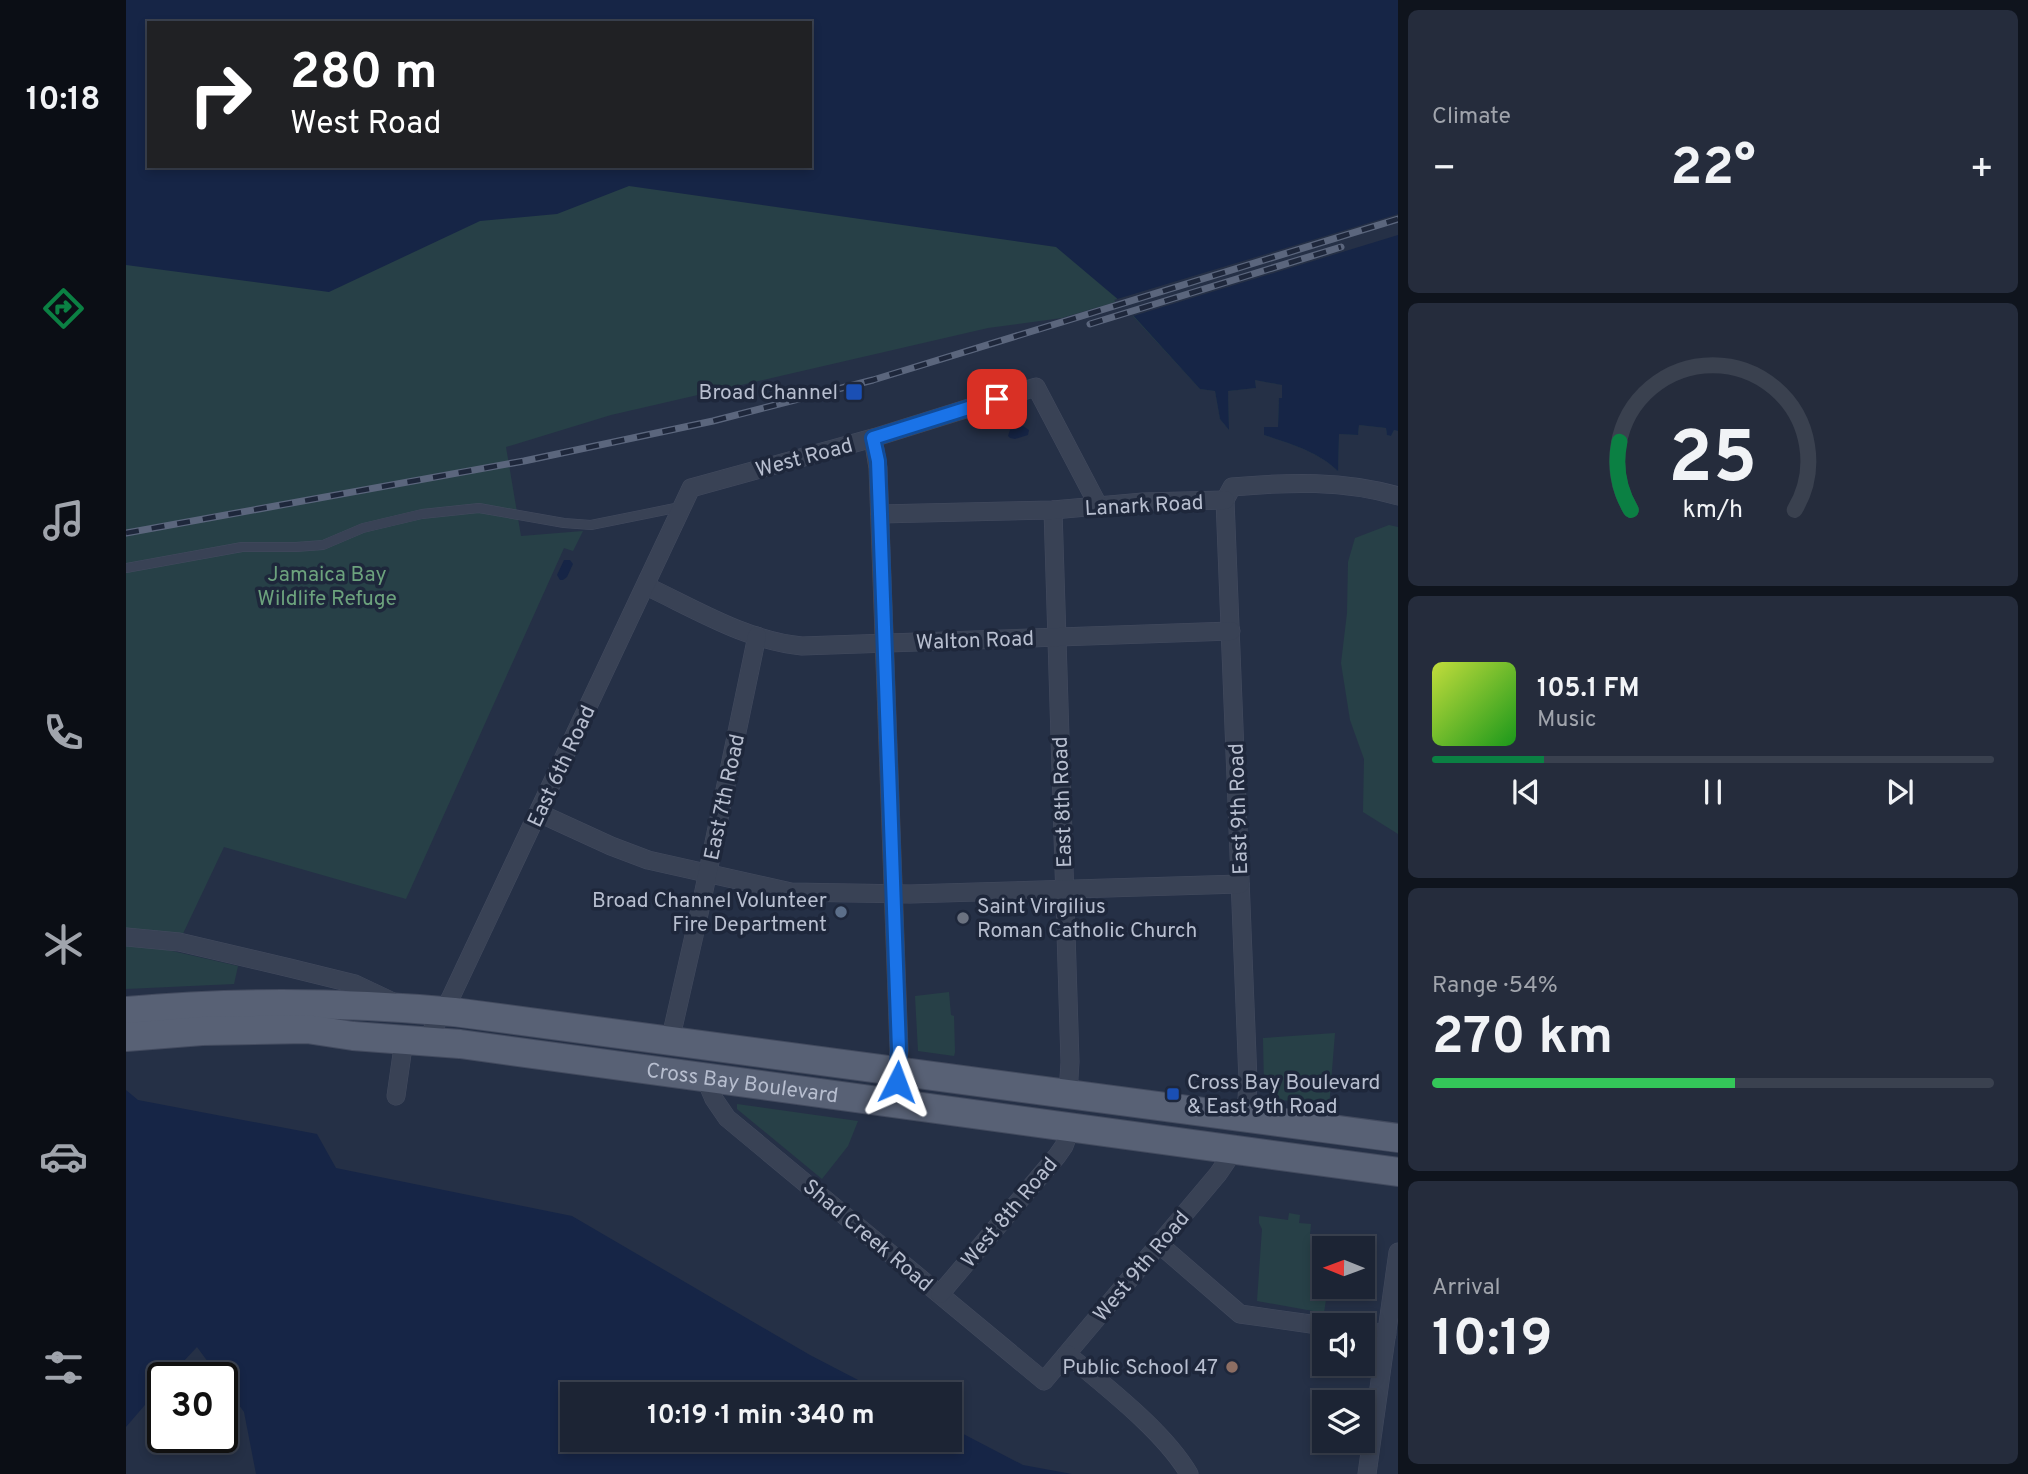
<!DOCTYPE html>
<html lang="en">
<head>
<meta charset="utf-8">
<style>
  :root { --surface:#1c2434; --page:#252c3c; --text:#f1f3f6; --muted:#a0a4ac; --line:#3a414f; --accent:#0b8043 }
  body { margin:0; font-family:Overpass,sans-serif; background:var(--page); color:var(--text); height:100vh; display:flex; flex-direction:column; font-size:26px; white-space:nowrap }
  * { box-sizing:border-box; margin:0 }
  p { font-size:23px; color:var(--muted) }
  .icon { flex:none; width:38px; height:38px; fill:none; stroke:currentColor; stroke-width:2; stroke-linecap:round; stroke-linejoin:round }
  .map { position:relative; flex:1; overflow:hidden }
  .details { display:flex; flex-direction:column; gap:10px; padding:10px; background:#0f141d; width:630px }
  .details>* { flex:none }
  .guide { position:absolute; left:21px; top:21px; width:665px; height:147px; border-radius:0px; box-shadow:0 4px 10px #0003,0 0 0 2px var(--line); background:#202124; color:#fff; overflow:hidden }
  .needle { width:46px; rotate:271deg }
  .tools { position:absolute; left:1186px; top:1236px; display:grid; gap:14px }
  .tools a { display:grid; place-items:center; width:63px; height:63px; border-radius:0px; background:var(--surface); box-shadow:0 4px 10px #0003,0 0 0 2px var(--line); font-size:35px }
  .speed { position:absolute; left:21px; top:1362px; display:flex; gap:14px; font-size:35px; font-weight:700; text-align:center }
  .speed>* { display:grid; place-content:center; width:91px; height:91px; border-radius:50%; background:var(--surface); box-shadow:0 4px 10px #0003,0 0 0 2px var(--line); line-height:1 }
  .speed .limit { border:4px solid #111; border-radius:10px; background:#fff; color:#111 }
  .pin { position:absolute; display:grid; place-items:center; width:60px; height:60px; color:#fff; margin:-30px; border-radius:14px; box-shadow:0 4px 10px #0006 }
  .me { position:absolute; width:77px; margin:-38px; rotate:3deg; stroke-linejoin:round; filter:drop-shadow(0 0 5px #0008) }
  .turn { display:flex; align-items:center; gap:24px; height:147px; padding:0 28px; font-size:32px }
  .turn .icon { width:91px; height:91px; stroke-width:2.5 }
  .turn b { display:block; font-size:49px; line-height:60px }
  .big { font-size:52px; font-weight:700; line-height:1.1 }
  .details .tile { flex:1; display:flex; flex-direction:column; justify-content:center; gap:10px; min-width:0; padding:0 24px; border-radius:10px; background:var(--page) }
  .details .dial { align-items:center; gap:0 }
  .dial svg { height:182px; overflow:visible; fill:none; stroke:var(--line); stroke-width:7; stroke-linecap:round; text-anchor:middle }
  .dial text { fill:var(--text); stroke:none }
  .song { display:flex; align-items:center; gap:21px }
  .cover { width:84px; height:84px; border-radius:10px; background:linear-gradient(135deg,hsl(70 70% 55%),hsl(120 70% 35%)) }
  .played { height:7px; border-radius:4px; background:linear-gradient(90deg,var(--accent) 20%,var(--line) 20%) }
  .keys { display:flex; justify-content:space-around; direction:ltr }
  .heat { display:flex; justify-content:space-between; align-items:center; font-size:38px; direction:ltr }
  .charge { height:10px; border-radius:5px; background:linear-gradient(90deg,#34c759 54%,var(--line) 0) }
  .trip { position:absolute; left:434px; top:1382px; width:402px; height:70px; border-radius:0px; background:var(--surface); box-shadow:0 4px 10px #0003,0 0 0 2px var(--line); font-weight:700; line-height:70px; text-align:center }
  main { display:flex; flex:1; min-height:0 }
  .menu { display:flex; flex-direction:column; width:126px; justify-content:space-around; align-items:center; background:#0b0e15; color:var(--muted) }
  .menu .icon { width:49px; height:49px }
  .menu .active { color:var(--accent) }
  .menu b { font-size:32px; color:var(--text) }
  .map>svg:first-child { display:block }
</style>
</head>
<body>
<main>
<nav class="menu">
<b>10:18</b>
<svg class="icon active" aria-label="directions" viewBox="0 0 24 24"><path d="M12 3l9 9-9 9-9-9zM9 14v-3h6M13 9l2 2-2 2"/></svg>
<svg class="icon" aria-label="music" viewBox="0 0 24 24"><path d="M9 18V5l10-2v13"/><circle cx="6" cy="18" r="3"/><circle cx="16" cy="16" r="3"/></svg>
<svg class="icon" aria-label="phone" viewBox="0 0 24 24"><path d="M5 4h4l2 5-3 2q2 4 5 5l2-3 5 2v4C11 20 4 13 5 4z"/></svg>
<svg class="icon" aria-label="climate" viewBox="0 0 24 24"><path d="M12 3v18M4 7l16 10M4 17L20 7"/></svg>
<svg class="icon" aria-label="car" viewBox="0 0 24 24"><path d="M5 17H2v-5l4-1 3-4h7l3 4 3 1v5h-3M9 17h6M6 11h13"/><circle cx="7" cy="17" r="2"/><circle cx="17" cy="17" r="2"/></svg>
<svg class="icon" aria-label="filters" viewBox="0 0 24 24"><path d="M4 7h16M4 17h16"/><circle cx="9" cy="7" r="2"/><circle cx="15" cy="17" r="2"/></svg>
</nav>
<div class="map">
<svg width="1272" height="1474" viewBox="0 0 1272 1474">
  <rect width="100%" height="100%" fill="#253046"/>
  <g fill="#274047" fill-rule="evenodd">
    <path d="M0,0h1272v431l-4,-1 -3,6 -4,-1 -1,-7 -27,-3 -1,10 -19,-1 -1,37c-19,-19 -49,-28 -74,-36v-8h14l1,-29h3l1,-13 -28,-5 1,8 -28,3 1,39 -9,-11 -5,-28 -15,-2 -81,-88 -57,17 -74,10 -377,87 -105,32 15,89 62,-5 -10,20 -9,-3 -158,351 -182,-52 -45,95 -53,-5zM23,23h661v143h-661z"/>
    <path d="M1263,525l9,2v307l-35,-22 1,-53 -14,-39 -9,-57 6,-50 1,-51 7,-24z"/>
    <path d="M0,946l33,2 79,18 -4,18 -108,5z"/>
    <path d="M823,992l2,23 3,1 1,36 -1,4 -36,-5 -3,-55z"/>
    <path d="M1209,1033l-6,74 -53,-8 -12,-14 -1,-47z"/>
    <path d="M611,1104l121,17 -10,25 -26,33 -85,-70z"/>
    <path d="M1163,1213l11,2 -1,8 12,1 -1,11 24,3 -1,10h-8v38h3l-4,27 -67,-12 5,-72 -3,-6v-7l29,4z"/>
  </g>
  <g fill="#162546" fill-rule="evenodd">
    <path d="M0,0h1272v431l-4,-1 -3,6 -4,-1 -1,-7 -27,-3 -1,10 -19,-1 -1,37c-19,-19 -49,-28 -74,-36v-8h14l1,-29h3v-13l-27,-5 1,8 -28,3 1,39 -9,-11 -5,-28 -15,-2 -80,-88 -64,-54 -427,-61 -72,28 -77,7 -151,71 -203,-27zM23,23h661v143h-661z"/>
    <path d="M897,426l6,4 -1,5 -13,4 -5,-1 -2,-2 2,-6z"/>
    <path d="M438,560h6l3,4 -6,13 -4,3h-3l-3,-5z"/>
    <path d="M0,1090l12,10 179,34 19,34 236,48 238,139 77,40h-315v45h378v-13l73,38 49,9h-816l-12,-62 -22,-30v-5h-3l-22,-30 -28,30h-6v7l-37,43z"/>
  </g>
  <path fill="#253046" d="M1272,214v21l-268,82 -16,-17z"/>
  <g fill="none" stroke-linecap="round" stroke-linejoin="round">
    <defs>
      <path id="service" d="M0,568l116,-21h54l27,-2 40,-17 59,-14 57,-6 85,15 27,2 89,-18"/>
      <g id="minor">
        <path d="M747,438l5,30 21,582 -4,53"/>
        <path d="M1099,500l23,581 -2,37"/>
        <path d="M1099,500l7,-13c56,-5 112,-7 166,9"/>
        <path d="M927,510l17,552 -2,32"/>
        <path d="M754,514l173,-4 90,-8 82,-2"/>
        <path d="M520,586c49,23 101,55 156,60l429,-15"/>
        <path d="M413,813l72,33 37,14 143,32 119,2 330,-10"/>
        <path d="M0,937l53,5 111,26 65,16 36,17"/>
        <path d="M300,1041l24,-42 241,-511 182,-50 163,-51 63,120"/>
        <path d="M544,1041l31,-136 56,-269"/>
        <path d="M579,1078l9,21 13,19 317,263 174,-207 17,-25"/>
        <path d="M270,1096l8,-56"/>
        <path d="M1033,1244l81,70 85,12"/>
        <path d="M814,1294l117,-138 7,-10 7,-19"/>
        <path d="M1237,1330l24,4"/>
        <path d="M941,1354c38,32 97,77 122,120"/>
        <path d="M1241,1474l31,-222"/>
      </g>
      <g id="primary">
        <path d="M0,1011c110,-10 219,-9 328,1l944,126"/>
        <path id="s1" d="M0,1037l76,-6 105,-2 46,7 107,8 938,128"/>
      </g>
    </defs>
    <use href="#service" stroke="#434b5f" stroke-width="10"/>
    <use href="#minor" stroke="#434b5f" stroke-width="19"/>
    <use href="#primary" stroke="#434b5f" stroke-width="30"/>
    <use href="#service" stroke="#394255" stroke-width="9"/>
    <use href="#minor" stroke="#394255" stroke-width="18"/>
    <use href="#primary" stroke="#586175" stroke-width="28"/>
    <defs>
      <g id="rail">
        <path d="M964,324l251,-77"/>
        <path d="M0,533l398,-72 189,-40 160,-41 525,-161"/>
      </g>
    </defs>
    <use href="#rail" stroke="#5b667d" stroke-width="7"/>
    <use href="#rail" stroke="#1e273b" stroke-width="4.5" stroke-dasharray="13" stroke-linecap="butt"/>
  </g>
  <g fill="none" stroke-linecap="round" stroke-linejoin="round">
    <defs>
      <path id="route" d="M771,1082l2,-32 -19,-536 -2,-53 -5,-23 124,-39"/>
    </defs>
    <use href="#route" stroke="#114b97" stroke-width="18"/>
    <use href="#route" stroke="#1a73e8" stroke-width="12"/>
  </g>
  <g fill="#1a4fb4" stroke="#1e273b" stroke-width="2.5">
    <rect x="719" y="383" width="18" height="18" rx="3.5"/>
    <rect x="1040" y="1087" width="14" height="14" rx="3.5"/>
  </g>
  <circle fill="#5c6f8a" stroke="#1e273b" stroke-width="2.5" cx="715" cy="912" r="7"/>
  <circle fill="#6b7280" stroke="#1e273b" stroke-width="2.5" cx="837" cy="918" r="7"/>
  <circle fill="#8d6e63" stroke="#1e273b" stroke-width="2.5" cx="1106" cy="1367" r="7"/>
  <g text-anchor="middle" stroke-width="7" stroke-linejoin="round" paint-order="stroke">
    <g font-size="21" fill="#b7becf" stroke="#1e273b" text-anchor="end">
      <text x="712" y="399">Broad Channel</text>
      <text x="701" y="907">Broad Channel Volunteer<tspan x="701" dy="24">Fire Department</tspan></text>
      <text x="851" y="913" text-anchor="start">Saint Virgilius<tspan x="851" dy="24">Roman Catholic Church</tspan></text>
      <text x="1061" y="1089" text-anchor="start">Cross Bay Boulevard<tspan x="1061" dy="24">&amp; East 9th Road</tspan></text>
      <text x="1092" y="1374">Public School 47</text>
    </g>
    <g font-size="21" fill="#b7becf" stroke="#1e273b">
      <text transform="translate(678 457) rotate(-15)" y="7">West Road</text>
      <text transform="translate(1018 505) rotate(-3)" y="7">Lanark Road</text>
      <text transform="translate(849 640) rotate(-2)" y="7">Walton Road</text>
      <text transform="translate(435 766) rotate(-65)" y="7">East 6th Road</text>
      <text transform="translate(598 797) rotate(-78)" y="7">East 7th Road</text>
      <text transform="translate(936 802) rotate(-92)" y="7">East 8th Road</text>
      <text transform="translate(1112 809) rotate(-92)" y="7">East 9th Road</text>
      <text dy="7" stroke="none"><textPath href="#s1" startOffset="620">Cross Bay Boulevard</textPath></text>
      <text transform="translate(883 1212) rotate(-50)" y="7">West 8th Road</text>
      <text transform="translate(742 1235) rotate(40)" y="7">Shad Creek Road</text>
      <text transform="translate(1015 1266) rotate(-50)" y="7">West 9th Road</text>
    </g>
    <g font-size="21" fill="#6ca27d" stroke="#1e273b">
      <text x="201" y="581">Jamaica Bay<tspan x="201" dy="24">Wildlife Refuge</tspan></text>
    </g>
  </g>
</svg>
<div class="tools">
<a><svg class="needle" viewBox="-14 -14 28 28"><path d="M0-13l5 13h-10z" fill="#e53935"/><path d="M0 13l5-13h-10z" fill="#a0a4ac"/></svg></a>
<a><svg class="icon" aria-label="sound" viewBox="0 0 24 24"><path d="M4 9h4l5-4v14l-5-4H4zM17 9q2 3 0 6"/></svg></a>
<a><svg class="icon" aria-label="layers" viewBox="0 0 24 24"><path d="M12 4l9 5-9 5-9-5zM3 14l9 5 9-5"/></svg></a>
</div>
<div class="speed"><div class="limit">30</div></div>
<div class="pin" style="left:871px;top:399px;background:#d93025"><svg class="icon" aria-label="arrive" viewBox="0 0 24 24"><path d="M6 21V4h12l-3 4 3 4H6"/></svg></div>
<svg class="me" style="left:771px;top:1082px" viewBox="-20 -20 40 40"><path d="M0-17L14 15 0 8-14 15z" fill="#1a73e8" stroke="#fff" stroke-width="4"/></svg>
<div class="trip">10:19 · 1 min · 340 m</div>
<div class="guide">
<div class="turn"><svg class="icon" aria-label="right" viewBox="0 0 24 24"><path d="M7 20v-9h11M14 6l5 5-5 5"/></svg><div><b>280 m</b>West Road</div></div>
</div>
</div>
<section class="details">
<div class="tile"><p>Climate</p>
<div class="heat"><a>−</a><b class="big">22°</b><a>+</a></div>
</div>
<div class="tile dial"><svg viewBox="0 0 100 80">
<path d="M14 69A42 42 0 1 1 86 69"/>
<path d="M14 69A42 42 0 0 1 9 39" stroke="#0b8043"/>
<text x="50" y="56" font-size="32" font-weight="700">25</text>
<text x="50" y="72" font-size="11">km/h</text>
</svg></div>
<div class="tile">
<div class="song"><i class="cover"></i><div><b>105.1 FM</b><p>Music</p></div></div>
<div class="played"></div>
<div class="keys"><svg class="icon" aria-label="previous" viewBox="0 0 24 24"><path d="M18 5L8 12l10 7zM5 5v14"/></svg><svg class="icon" aria-label="pause" viewBox="0 0 24 24"><path d="M8 5v14M16 5v14"/></svg><svg class="icon" aria-label="next" viewBox="0 0 24 24"><path d="M6 5l10 7-10 7zM19 5v14"/></svg></div>
</div>
<div class="tile"><p>Range · 54%</p><b class="big">270 km</b><div class="charge"></div></div>
<div class="tile"><p>Arrival</p><b class="big">10:19</b></div>
</section>
</main>
</body>
</html>
